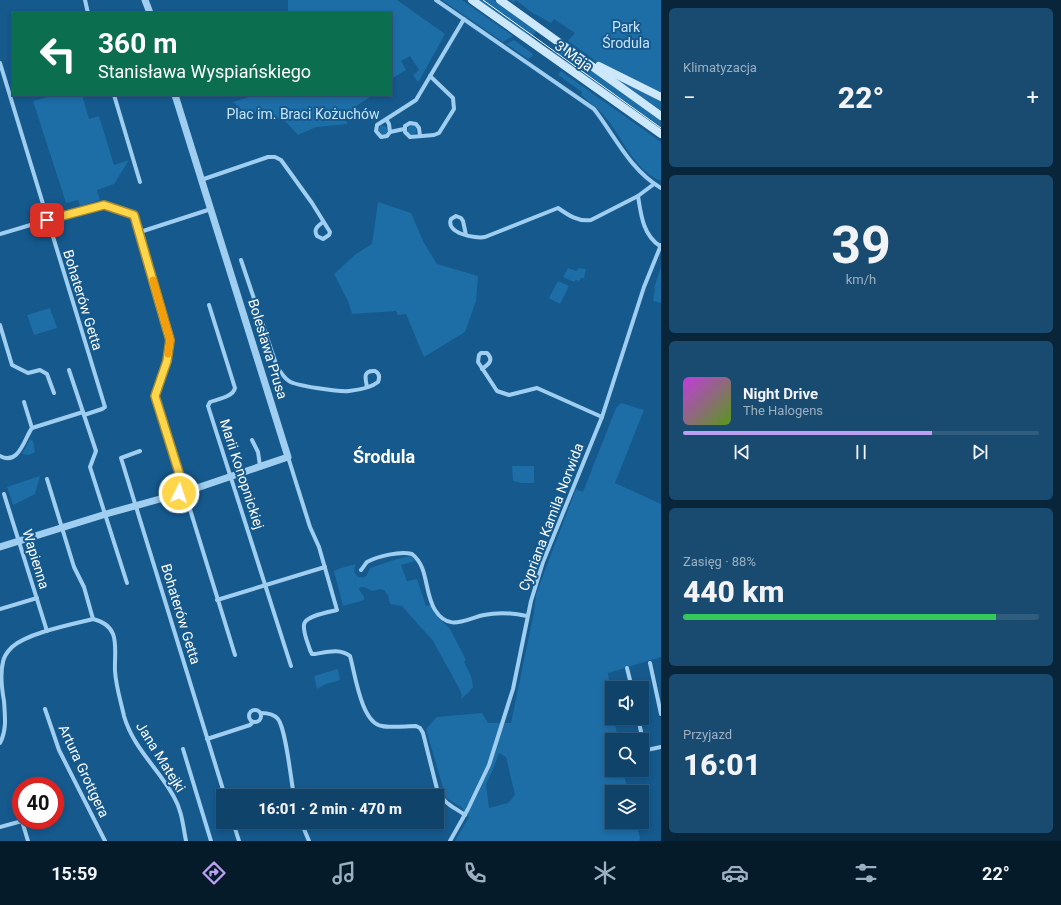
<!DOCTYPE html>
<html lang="pl">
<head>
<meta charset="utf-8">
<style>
  :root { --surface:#10436a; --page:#194a70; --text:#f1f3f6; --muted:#9cb0c1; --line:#305c7e; --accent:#bca0f2 }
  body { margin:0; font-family:Roboto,sans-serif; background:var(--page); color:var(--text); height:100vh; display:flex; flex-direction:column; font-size:15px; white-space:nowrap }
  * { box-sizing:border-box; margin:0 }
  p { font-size:13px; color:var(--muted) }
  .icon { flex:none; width:22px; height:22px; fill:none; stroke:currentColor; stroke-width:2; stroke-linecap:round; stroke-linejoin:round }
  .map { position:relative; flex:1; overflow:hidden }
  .side { display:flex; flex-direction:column; gap:8px; padding:8px; background:#09253a; width:400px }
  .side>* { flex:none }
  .banner { position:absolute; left:12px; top:12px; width:380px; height:84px; border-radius:0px; box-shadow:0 2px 6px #0003,0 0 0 1px var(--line); background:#0b6e4f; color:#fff; overflow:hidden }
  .fabs { position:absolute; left:605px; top:681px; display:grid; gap:8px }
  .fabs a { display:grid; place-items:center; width:44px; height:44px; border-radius:0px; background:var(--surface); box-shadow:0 2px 6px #0003,0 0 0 1px var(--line); font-size:20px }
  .speed { position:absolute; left:12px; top:777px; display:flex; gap:8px; font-size:20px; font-weight:700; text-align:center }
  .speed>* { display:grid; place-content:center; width:52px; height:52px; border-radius:50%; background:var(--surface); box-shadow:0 2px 6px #0003,0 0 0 1px var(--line); line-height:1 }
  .speed .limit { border:6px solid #d22; background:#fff; color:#111 }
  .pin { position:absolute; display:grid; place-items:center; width:34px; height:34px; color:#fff; margin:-17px; border-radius:8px; box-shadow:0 2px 6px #0006 }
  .me { position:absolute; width:44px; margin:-22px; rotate:4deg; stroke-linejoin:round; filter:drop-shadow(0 0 3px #0008) }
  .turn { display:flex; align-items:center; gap:14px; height:84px; padding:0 20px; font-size:18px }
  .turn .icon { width:52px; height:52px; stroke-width:2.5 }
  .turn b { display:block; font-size:28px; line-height:34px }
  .big { font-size:30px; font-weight:800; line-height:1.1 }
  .side .card { flex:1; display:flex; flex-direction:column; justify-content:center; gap:6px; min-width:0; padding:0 14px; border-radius:6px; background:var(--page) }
  .side .dial { align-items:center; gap:0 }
  .dial b { font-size:52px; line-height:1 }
  .song { display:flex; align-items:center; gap:12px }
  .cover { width:48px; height:48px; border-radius:6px; background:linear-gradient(135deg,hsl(290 70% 55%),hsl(90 70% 35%)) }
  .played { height:4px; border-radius:2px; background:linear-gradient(90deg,var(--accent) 70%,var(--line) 70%) }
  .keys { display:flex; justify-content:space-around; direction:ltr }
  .heat { display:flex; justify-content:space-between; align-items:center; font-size:22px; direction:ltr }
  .charge { height:6px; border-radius:3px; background:linear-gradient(90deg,#34c759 88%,var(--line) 0) }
  .trip { position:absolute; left:216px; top:789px; width:228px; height:40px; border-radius:0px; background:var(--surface); box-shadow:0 2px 6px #0003,0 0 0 1px var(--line); font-weight:800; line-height:40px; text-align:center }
  .dock { display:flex; height:64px; justify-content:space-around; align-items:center; background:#061b2a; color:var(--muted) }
  .dock .icon { width:28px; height:28px }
  .dock .active { color:var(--accent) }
  .dock b { font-size:18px; color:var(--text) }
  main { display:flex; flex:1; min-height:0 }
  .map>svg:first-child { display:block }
</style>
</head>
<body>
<main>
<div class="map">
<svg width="661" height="841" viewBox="0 0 661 841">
  <rect width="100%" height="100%" fill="#15598d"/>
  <g fill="#1d6da6" fill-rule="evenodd">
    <path d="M288,0h109l48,34 -26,47h-2l-4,-6 6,-5 -9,-14 -9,5 5,9 -15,9 2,3 -2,1v-70h-103z"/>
    <path d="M442,0h20l51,36 -10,6z"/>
    <path d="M477,0h17l43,30 -6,8z"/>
    <path d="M510,0h151v111l-55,-39 -14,-14 -24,-17 7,-8 -21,-14 -3,4 -20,-11 -15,-12 -2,3z"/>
    <path d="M514,40l18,13 1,3 -5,3 -22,-15z"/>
    <path d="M557,47l10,7 -4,5 -10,-7z"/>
    <path d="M571,55l90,64v12l-96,-68z"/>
    <path d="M561,71l100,71v39c-25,-10 -36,-37 -51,-58 -8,-11 -18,-19 -29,-28l1,-3 -24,-17z"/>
    <path d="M55,95h27l7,24 10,-3 15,49 15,-5 -15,24 -17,6 3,10 -20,6 -2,-6 -12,3 -33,-102z"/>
    <path d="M256,95h117l-17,11 2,3 -14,9 4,6 -32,3 -18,8 -14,-15 -25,-7 -16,-2 -10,-9z"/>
    <circle cx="412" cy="130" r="4.5"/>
    <circle cx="383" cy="130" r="4.5"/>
    <path d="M378,202l33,11 13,30 13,21 41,12 -2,25 -11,31 -41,25 -18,-43 -8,1 -2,-4 -44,3 -4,-13 -14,-27 22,-20 16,-10z"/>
    <path d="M661,267v36l-8,-2 2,-12 -1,-1z"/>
    <path d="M568,268l8,3 3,-3 7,1 -2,9h-3l-2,3 -3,-1 -2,2 -11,-5z"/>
    <path d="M558,281l11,5 -9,18 -11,-6z"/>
    <path d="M50,308l7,20 -23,7 -7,-20z"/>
    <path d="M621,403l23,7 -29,73 46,21v153l-53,16 4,32v13h2l4,22h-6v30h11l5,22h-16v30h24l4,16 -1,3h-184l14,-24 -8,-10 -15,-9 -20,-69 11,-12 45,-4 6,10h23l23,-111 2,-18 40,-105 7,3 33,-84zM499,753l7,4 9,38 -7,8 -19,5 -3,-24 6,-12z"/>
    <path d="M30,439l3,2 2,11 -6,3 -7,-1z"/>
    <path d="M512,466h22v17h-13l-8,-2z"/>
    <path d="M40,476l-5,18 -22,11 -6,-18z"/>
    <path d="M410,556l6,5 -15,4 6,16 10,-2 9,27 4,-1 4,8 16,16 16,31 -2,2 7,14 2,11 -4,5 -8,7 1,-4 -3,-7 -26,-47 -31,-35 -12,-2 -2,-9 -4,-5 -4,-1 -8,2 -8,-4h-3l-2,2 5,8v3l-21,6 -9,-35 7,-3 15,-4c-6,11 5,17 11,11 1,-2 2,-5 3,-7l27,-9z"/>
    <path d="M338,669l2,11 -14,4 -9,5 -3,-13z"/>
  </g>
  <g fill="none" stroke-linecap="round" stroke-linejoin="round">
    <g stroke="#9fcef0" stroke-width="4">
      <path d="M85,0l3,13"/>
      <path d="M436,0l158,109c21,27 36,61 67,79"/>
      <path d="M0,63l105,344 -3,2 -18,6"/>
      <path d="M114,95l26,87"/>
      <path d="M386,119l3,5 1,8 -3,4 -6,1 -5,-6 1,-6 39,-25 48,-81"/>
      <path d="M390,132l14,-3"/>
      <path d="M420,136l-1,-8 -3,-4 -6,-1 -5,3v6l5,5 24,-2 5,-2 15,-24 -1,-11 -23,-22"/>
      <path d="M201,180l67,-23h7l6,3 31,43 18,29 -1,3 -6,4 -6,-3c-4,-7 1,-10 6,-14"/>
      <path d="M654,184l-16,12c3,19 5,39 22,50"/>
      <path d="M140,232l30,108 -3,21 -12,35 80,259"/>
      <path d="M0,234l74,-22 30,-7 30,10 6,17 71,-23"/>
      <path d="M466,235l-3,-14 -2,-3 -5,-2 -5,3c-6,14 24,20 34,18l73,-29c10,7 20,14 33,12l47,-24"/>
      <path d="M241,260l36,107c4,5 7,11 12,14 6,5 52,11 60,10 9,-1 23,-4 29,-9 2,-5 1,-9 -3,-11 -12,-1 -10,7 -8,16"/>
      <path d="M209,305l26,83c-2,9 -17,11 -25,14l-2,4 83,260"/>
      <path d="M0,325l12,40 16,8 12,-3 7,4 7,19"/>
      <path d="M482,369c7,-5 12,-9 5,-16h-6l-2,2 -1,7 19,29 12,4 28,-7 65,29"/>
      <path d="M69,370l27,81 -6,16 37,116"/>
      <path d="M24,402l8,26"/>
      <path d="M252,440l6,12 2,14"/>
      <path d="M140,451l-19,7 104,338"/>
      <path d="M0,456c19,10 24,-17 32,-28l51,-16"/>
      <path d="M288,457l22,70 9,20 18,63c-8,2 -33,6 -33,15 -1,8 4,18 6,25l2,4h3c12,-2 25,-6 35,2 5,17 11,67 32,70 8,2 25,0 34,0l4,2 3,5 14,56c8,16 14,16 28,26"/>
      <path d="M47,479l27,88 10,20 9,32"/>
      <path d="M4,494l43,137"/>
      <path d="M361,570c2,-2 4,-6 6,-8 11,-6 33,-11 45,-8 17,13 12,39 23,56 14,22 30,9 49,5 14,-3 29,-2 43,1"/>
      <path d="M217,600l108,-33"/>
      <path d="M0,609l37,-11"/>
      <path d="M650,663l11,51"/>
      <path d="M627,668l5,20"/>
      <path d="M45,709l14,41 46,91"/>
      <circle cx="255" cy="716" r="6"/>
      <path d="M261,713c7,0 13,1 17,6 8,10 13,62 16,77"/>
      <path d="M638,718l7,32"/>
      <path d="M207,739l43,-14 3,-3"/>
      <path d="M0,743c7,-13 5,-27 4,-42 -2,-11 -4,-27 -1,-39 1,-6 5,-11 9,-15 15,-14 61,-23 81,-28 29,7 21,30 22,52 1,16 6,31 9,45 9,32 35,53 50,81 8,14 9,29 12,44"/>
      <path d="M183,749l28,92"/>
      <path d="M642,751l19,-4"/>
      <path d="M233,822l6,19"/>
      <path d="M301,822l8,19"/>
      <path d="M0,827l22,-6 6,20"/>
      <path d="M450,841l18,-32 21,-44 24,-76 18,-88 12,-39 59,-145 42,-130 17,-42"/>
    </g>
    <g stroke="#9fcef0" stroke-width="7">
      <path d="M145,0l5,13"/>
      <path d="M0,547l106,-33 79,-22 103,-35 -113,-362"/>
    </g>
    <g stroke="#cde7fb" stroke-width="8">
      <path d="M472,0l189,134"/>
      <path d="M500,0l161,116"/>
      <path d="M599,66l62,31"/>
    </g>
    <path stroke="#fff" stroke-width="1" d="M483,0l178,128"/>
  </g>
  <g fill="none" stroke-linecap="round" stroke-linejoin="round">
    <defs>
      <path id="route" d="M47,220l57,-15 30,10 36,125 -3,21 -12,35 30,96 -6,1"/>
    </defs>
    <use href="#route" stroke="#a68a30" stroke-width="10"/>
    <use href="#route" stroke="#ffd54a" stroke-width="7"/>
    <path stroke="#f59e0b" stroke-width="7" d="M153,280l17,60 -2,14"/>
  </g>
  <g text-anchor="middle" stroke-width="4" stroke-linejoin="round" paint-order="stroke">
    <g font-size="14" fill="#c6e5fb" stroke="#15598d">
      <text x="626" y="32">Park<tspan x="626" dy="16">Środula</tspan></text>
      <text x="303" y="119">Plac im. Braci Kożuchów</text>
    </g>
    <g font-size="14" fill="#fff" stroke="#15598d">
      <text transform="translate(574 56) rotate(35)" y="5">3 Maja</text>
      <text transform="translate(83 300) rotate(73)" y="5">Bohaterów Getta</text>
      <text transform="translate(268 349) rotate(73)" y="5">Bolesława Prusa</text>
      <text transform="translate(242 474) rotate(72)" y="5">Marii Konopnickiej</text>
      <text transform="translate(551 517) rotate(-69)" y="5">Cypriana Kamila Norwida</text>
      <text transform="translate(36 559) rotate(73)" y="5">Wapienna</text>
      <text transform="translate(181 614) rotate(73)" y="5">Bohaterów Getta</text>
      <text transform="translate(161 757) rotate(58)" y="5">Jana Matejki</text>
      <text transform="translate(84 771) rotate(65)" y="5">Artura Grottgera</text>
    </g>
    <g font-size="18" font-weight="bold" fill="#fff" stroke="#15598d">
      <text x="384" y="463">Środula</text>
    </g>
  </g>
</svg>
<div class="fabs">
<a><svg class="icon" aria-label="sound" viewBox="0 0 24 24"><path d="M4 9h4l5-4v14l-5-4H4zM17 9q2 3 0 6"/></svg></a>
<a><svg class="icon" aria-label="search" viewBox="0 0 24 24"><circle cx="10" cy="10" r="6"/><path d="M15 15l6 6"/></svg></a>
<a><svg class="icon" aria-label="layers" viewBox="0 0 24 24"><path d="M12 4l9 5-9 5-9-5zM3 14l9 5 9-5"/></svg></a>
</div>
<div class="speed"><div class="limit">40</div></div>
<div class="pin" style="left:47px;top:220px;background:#d93025"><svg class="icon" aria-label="arrive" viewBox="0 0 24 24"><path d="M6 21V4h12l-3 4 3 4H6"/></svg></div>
<svg class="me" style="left:179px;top:493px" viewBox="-20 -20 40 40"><circle r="17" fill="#ffd54a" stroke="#fff" stroke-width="3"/><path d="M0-11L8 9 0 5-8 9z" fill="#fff"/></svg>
<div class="trip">16:01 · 2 min · 470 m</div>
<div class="banner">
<div class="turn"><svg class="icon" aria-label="left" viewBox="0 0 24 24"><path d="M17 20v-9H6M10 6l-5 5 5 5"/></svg><div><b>360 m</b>Stanisława Wyspiańskiego</div></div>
</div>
</div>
<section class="side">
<div class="card"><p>Klimatyzacja</p>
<div class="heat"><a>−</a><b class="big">22°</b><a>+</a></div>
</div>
<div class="card dial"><b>39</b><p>km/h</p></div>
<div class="card">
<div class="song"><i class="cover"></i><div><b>Night Drive</b><p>The Halogens</p></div></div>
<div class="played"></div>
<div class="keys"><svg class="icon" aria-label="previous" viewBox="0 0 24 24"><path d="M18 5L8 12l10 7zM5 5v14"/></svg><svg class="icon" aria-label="pause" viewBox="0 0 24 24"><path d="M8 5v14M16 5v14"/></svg><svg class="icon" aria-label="next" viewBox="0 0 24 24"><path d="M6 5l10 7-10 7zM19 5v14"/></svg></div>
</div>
<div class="card"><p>Zasięg · 88%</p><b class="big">440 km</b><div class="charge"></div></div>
<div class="card"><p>Przyjazd</p><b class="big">16:01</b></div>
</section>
</main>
<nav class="dock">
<b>15:59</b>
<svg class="icon active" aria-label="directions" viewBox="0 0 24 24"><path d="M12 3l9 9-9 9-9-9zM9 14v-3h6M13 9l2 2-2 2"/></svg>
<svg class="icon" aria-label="music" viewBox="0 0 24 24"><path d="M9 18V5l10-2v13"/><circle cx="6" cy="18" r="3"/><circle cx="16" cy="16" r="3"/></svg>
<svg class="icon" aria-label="phone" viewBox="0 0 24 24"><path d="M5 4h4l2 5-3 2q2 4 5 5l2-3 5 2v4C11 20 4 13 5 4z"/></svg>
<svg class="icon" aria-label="climate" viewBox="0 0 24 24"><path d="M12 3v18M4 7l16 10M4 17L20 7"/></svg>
<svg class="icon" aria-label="car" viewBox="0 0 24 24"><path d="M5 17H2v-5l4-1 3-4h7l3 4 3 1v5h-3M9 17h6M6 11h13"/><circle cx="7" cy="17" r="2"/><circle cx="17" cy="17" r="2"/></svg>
<svg class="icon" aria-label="filters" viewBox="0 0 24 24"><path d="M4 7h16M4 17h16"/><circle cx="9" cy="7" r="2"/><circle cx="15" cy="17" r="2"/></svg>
<b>22°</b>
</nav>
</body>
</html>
